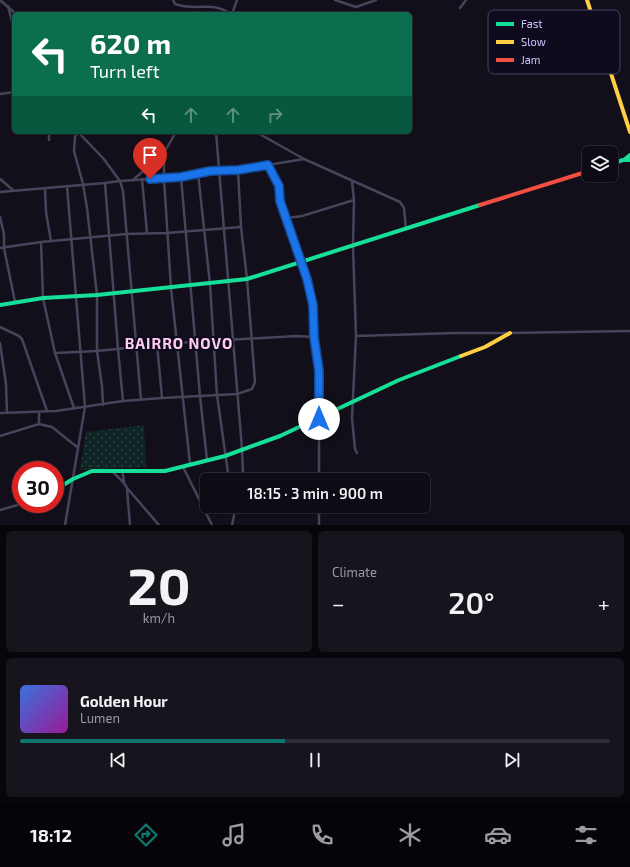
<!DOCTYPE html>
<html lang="en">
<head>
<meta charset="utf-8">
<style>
  :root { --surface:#0e0b14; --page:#17141d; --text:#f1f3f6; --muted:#9b9ba0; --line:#2e2b34; --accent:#0f766e }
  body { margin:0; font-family:"Exo 2",sans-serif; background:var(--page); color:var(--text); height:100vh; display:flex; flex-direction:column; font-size:15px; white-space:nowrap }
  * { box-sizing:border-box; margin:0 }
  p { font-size:13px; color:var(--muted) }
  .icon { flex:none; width:22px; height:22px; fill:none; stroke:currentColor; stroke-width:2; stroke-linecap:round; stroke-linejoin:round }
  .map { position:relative; height:525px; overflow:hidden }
  .details { display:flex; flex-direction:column; gap:6px; padding:6px; background:#08060b; flex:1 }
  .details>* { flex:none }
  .banner { position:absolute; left:12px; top:12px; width:400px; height:122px; border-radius:6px; box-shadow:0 1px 3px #0004,0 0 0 1px var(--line); background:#0b6e4f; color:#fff; overflow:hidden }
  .controls { position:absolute; left:582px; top:146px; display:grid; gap:8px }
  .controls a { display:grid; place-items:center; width:36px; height:36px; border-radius:6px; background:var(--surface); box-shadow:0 1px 3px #0004,0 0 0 1px var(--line); font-size:20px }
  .speed { position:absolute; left:12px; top:461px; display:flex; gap:8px; font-size:20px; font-weight:700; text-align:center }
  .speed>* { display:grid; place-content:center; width:52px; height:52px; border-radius:50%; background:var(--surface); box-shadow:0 1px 3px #0004,0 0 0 1px var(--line); line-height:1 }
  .speed .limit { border:6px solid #d22; background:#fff; color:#111 }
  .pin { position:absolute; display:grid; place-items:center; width:34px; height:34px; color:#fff; margin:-41px -17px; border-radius:50% 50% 50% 0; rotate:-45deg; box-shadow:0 0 4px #0007 }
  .pin .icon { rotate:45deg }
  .me { position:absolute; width:44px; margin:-22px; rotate:0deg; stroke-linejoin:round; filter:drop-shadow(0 0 3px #0008) }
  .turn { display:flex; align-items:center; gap:14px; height:84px; padding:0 12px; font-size:18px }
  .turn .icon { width:52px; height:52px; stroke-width:2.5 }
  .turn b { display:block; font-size:28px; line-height:34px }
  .lanes { display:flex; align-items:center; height:38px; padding:0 12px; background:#0003; justify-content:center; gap:20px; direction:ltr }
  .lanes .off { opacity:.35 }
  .big { font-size:30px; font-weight:600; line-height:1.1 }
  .details .tile { flex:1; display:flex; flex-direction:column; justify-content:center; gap:6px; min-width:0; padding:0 14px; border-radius:6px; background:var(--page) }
  .details .dial { align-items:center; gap:0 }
  .dial b { font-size:52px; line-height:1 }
  .song { display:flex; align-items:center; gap:12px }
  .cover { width:48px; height:48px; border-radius:6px; background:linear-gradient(135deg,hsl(220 70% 55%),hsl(300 70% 35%)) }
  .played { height:4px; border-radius:2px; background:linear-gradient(90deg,var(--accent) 45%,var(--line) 45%) }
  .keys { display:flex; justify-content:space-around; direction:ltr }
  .heat { display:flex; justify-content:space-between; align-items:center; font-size:22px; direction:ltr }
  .details .tiles { flex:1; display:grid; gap:6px; grid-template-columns:1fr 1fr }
  .tile:last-child { grid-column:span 2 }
  .trip { position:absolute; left:200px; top:473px; width:230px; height:40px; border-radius:6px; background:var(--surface); box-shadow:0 1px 3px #0004,0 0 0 1px var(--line); font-weight:600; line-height:40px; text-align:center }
  .tabs { display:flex; height:64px; justify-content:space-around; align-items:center; background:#060408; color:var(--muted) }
  .tabs .icon { width:28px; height:28px }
  .tabs .selected { color:var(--accent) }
  .tabs b { font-size:18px; color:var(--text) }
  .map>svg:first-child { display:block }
</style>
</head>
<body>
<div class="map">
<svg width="630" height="525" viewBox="0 0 630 525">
  <defs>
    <pattern id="green-dots" width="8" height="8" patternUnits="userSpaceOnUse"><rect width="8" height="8" fill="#0f2525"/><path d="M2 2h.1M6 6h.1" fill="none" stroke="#314346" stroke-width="1.8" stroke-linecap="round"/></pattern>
  </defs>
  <rect width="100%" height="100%" fill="#120f1a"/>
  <path fill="url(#green-dots)" d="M144,425l2,42 -66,3 6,-38z"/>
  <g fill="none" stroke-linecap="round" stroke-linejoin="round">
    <g stroke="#44445b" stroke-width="2.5">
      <path d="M0,0l16,14"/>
      <path d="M173,0l2,4c23,8 35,-4 56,10"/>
      <path d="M335,0l21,7 20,-7"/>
      <path d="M8,6l6,24"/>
      <path d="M460,8l6,-8"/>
      <path d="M232,14l5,-14"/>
      <path d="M0,94l14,-2"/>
      <path d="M78,132l25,26 17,23 3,10 18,209"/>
      <path d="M78,132l-3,5 -1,14 9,33 4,24 10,87v56l5,35 1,19"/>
      <path d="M216,132l26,317 1,25 -1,6"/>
      <path d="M256,132l48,27 96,43 4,6 2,21"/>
      <path d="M49,140v-8"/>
      <path d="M164,153v26l7,109 19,176"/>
      <path d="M268,165l11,21 1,15 27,78 6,26 1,32 5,34v109"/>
      <path d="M198,173l12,111 7,111 12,85"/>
      <path d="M181,177l19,219 7,64"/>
      <path d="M0,179l13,11"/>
      <path d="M134,179l30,-26 12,-21"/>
      <path d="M142,179l5,54"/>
      <path d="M352,181l2,19 -1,46 3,90 -4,82 3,31 2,4"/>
      <path d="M105,183l13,166 5,52"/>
      <path d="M45,188l1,24 5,29"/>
      <path d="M0,192l105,-9 15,-2 61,-4 29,-6 28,-1 66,-11"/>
      <path d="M0,217l4,17v14l11,54"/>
      <path d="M287,218l15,-2 52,-16"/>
      <path d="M41,242l2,56 12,55 42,-2 80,-8 119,-7 18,1"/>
      <path d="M0,248l41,-6 85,-8 41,-1 74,-6"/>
      <path d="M0,327l19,9 3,3 25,72"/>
      <path d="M356,336l99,-3h55l120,-2"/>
      <path d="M0,343l6,41 1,29"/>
      <path d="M157,344l5,54"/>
      <path d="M55,353l19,55"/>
      <path d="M0,413l56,-2 67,-10 39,-3 75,-4 15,-5 3,-7 -8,-103 -6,-52 -3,-57"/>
      <path d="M39,424l13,3 25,20"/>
      <path d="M0,436l39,-12v-12"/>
      <path d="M183,467l29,58"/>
      <path d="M122,470l2,12"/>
      <path d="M113,472l11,11 3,5 32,37"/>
      <path d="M127,489l3,36"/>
      <path d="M0,510l21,-6"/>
      <path d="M65,525l20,-118 -18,-221"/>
      <path d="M232,525l4,-19"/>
      <path d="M319,525v-19"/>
    </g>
    <g stroke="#16e098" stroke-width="4">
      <path d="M624,160l6,-5"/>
      <path d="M611,164l12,-4h7"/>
      <path d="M0,305l43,-7 54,-3 150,-16 233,-74"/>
      <path d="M55,490l18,-11 19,-8h73l60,-15 55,-20 119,-56 62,-24"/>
    </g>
    <g stroke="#ffcf43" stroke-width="4">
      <path d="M587,0l43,132"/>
      <path d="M461,356l24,-9 25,-14"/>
    </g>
    <path stroke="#f24e42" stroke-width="4" d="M480,205l109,-34"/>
  </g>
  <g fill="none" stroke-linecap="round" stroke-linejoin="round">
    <defs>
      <path id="route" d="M150,179l31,-2 29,-6 28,-1 30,-5 11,21 1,15 27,78 6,26 1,32 5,34v48"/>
    </defs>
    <use href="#route" stroke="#114b97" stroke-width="10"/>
    <use href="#route" stroke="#1a73e8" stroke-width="7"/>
  </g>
  <g text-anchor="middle" stroke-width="4" stroke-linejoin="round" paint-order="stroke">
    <g font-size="15" font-weight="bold" letter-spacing="1" fill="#ffcbee" stroke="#0e0b1f">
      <text x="179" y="349">BAIRRO NOVO</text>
    </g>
  </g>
  <rect x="488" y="10" width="132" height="64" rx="6" fill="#0e0b1f" stroke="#474462" stroke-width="1"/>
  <rect x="496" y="22" width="18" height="4" fill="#16e098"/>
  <rect x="496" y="40" width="18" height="4" fill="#ffcf43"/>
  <rect x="496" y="58" width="18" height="4" fill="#f24e42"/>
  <g font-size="11" fill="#cdc9ff">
    <text x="521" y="28">Fast</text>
    <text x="521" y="46">Slow</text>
    <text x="521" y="64">Jam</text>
  </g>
</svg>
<div class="controls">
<a><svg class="icon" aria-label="layers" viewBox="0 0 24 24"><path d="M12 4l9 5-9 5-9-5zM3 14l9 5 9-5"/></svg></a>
</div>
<div class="speed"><div class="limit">30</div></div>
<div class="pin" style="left:150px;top:179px;background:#d93025"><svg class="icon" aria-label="arrive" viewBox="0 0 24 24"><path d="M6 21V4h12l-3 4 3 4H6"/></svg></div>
<svg class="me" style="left:319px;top:419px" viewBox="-20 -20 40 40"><circle r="19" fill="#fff"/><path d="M0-13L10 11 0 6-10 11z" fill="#1a73e8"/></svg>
<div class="trip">18:15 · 3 min · 900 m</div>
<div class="banner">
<div class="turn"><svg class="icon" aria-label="left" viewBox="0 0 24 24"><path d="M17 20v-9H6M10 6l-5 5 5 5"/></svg><div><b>620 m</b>Turn left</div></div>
<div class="lanes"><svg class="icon" aria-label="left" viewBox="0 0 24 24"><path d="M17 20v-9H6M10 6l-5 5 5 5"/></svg><svg class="icon off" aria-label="ahead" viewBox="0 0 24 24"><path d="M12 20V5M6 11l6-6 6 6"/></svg><svg class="icon off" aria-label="ahead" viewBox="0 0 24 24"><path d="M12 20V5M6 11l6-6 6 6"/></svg><svg class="icon off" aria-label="right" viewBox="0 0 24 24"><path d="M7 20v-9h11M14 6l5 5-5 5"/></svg></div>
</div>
</div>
<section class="details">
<div class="tiles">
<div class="tile dial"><b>20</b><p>km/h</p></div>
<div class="tile"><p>Climate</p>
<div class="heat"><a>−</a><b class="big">20°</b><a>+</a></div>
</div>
<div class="tile">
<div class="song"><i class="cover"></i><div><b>Golden Hour</b><p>Lumen</p></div></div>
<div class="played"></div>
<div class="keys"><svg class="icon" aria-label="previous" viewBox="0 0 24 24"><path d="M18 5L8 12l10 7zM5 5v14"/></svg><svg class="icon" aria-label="pause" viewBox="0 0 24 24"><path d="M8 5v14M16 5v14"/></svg><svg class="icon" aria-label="next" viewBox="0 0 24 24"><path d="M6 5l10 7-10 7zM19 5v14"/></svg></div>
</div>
</div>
</section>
<nav class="tabs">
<b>18:12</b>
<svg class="icon selected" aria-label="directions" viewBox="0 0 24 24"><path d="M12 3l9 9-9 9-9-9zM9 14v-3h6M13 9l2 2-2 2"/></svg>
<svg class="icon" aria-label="music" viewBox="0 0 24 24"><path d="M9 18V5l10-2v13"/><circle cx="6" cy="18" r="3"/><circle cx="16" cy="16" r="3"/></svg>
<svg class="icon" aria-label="phone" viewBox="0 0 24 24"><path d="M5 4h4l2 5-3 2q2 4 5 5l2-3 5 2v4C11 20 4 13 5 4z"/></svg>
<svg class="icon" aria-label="climate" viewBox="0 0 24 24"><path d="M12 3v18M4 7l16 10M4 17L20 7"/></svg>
<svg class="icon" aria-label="car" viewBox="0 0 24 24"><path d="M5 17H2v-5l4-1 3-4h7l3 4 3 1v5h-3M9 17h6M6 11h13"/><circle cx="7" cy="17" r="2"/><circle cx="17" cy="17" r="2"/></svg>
<svg class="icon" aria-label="filters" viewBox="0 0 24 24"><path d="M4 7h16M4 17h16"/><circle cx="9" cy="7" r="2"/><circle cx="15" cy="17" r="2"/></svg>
</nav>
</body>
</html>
